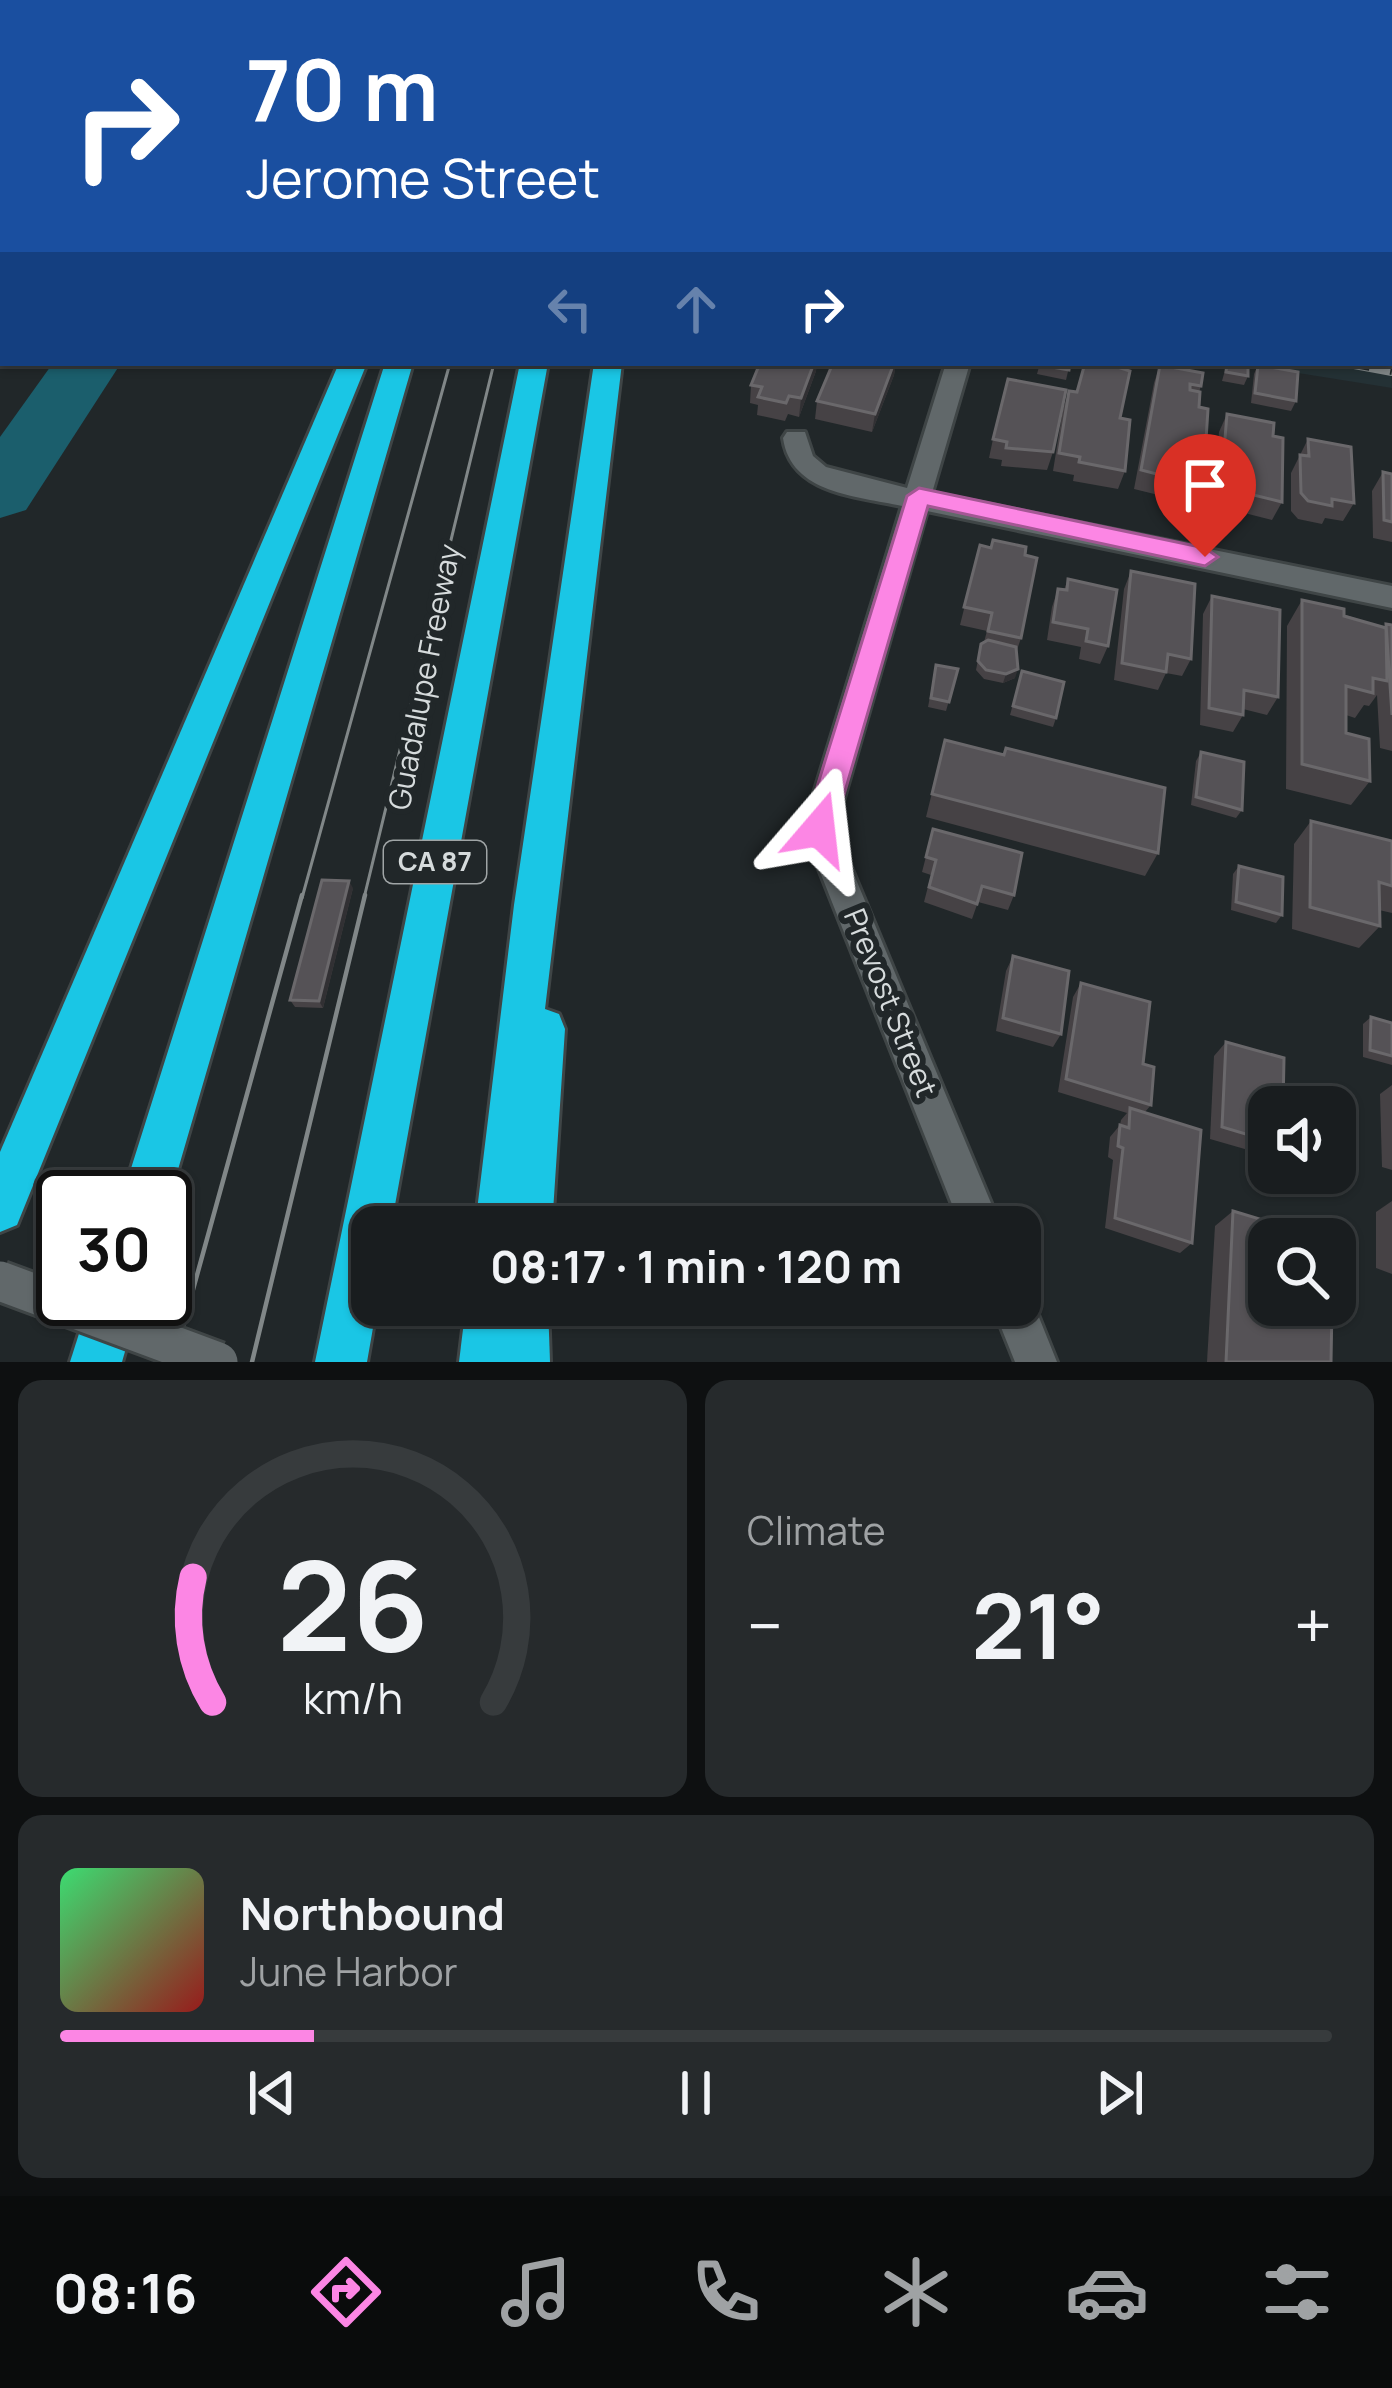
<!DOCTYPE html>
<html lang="en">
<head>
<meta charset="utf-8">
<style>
  :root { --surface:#191d1f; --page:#262a2c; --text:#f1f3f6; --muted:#9fa2a4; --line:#373b3d; --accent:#fc86e4 }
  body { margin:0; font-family:Manrope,sans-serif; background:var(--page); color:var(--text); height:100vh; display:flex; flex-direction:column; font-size:45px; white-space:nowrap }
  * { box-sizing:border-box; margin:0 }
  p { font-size:39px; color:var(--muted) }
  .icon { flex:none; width:66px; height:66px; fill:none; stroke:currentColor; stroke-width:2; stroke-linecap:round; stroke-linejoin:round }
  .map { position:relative; height:1362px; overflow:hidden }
  .side { display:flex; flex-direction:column; gap:18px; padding:18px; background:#0e1011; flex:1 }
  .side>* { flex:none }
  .banner { position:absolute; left:0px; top:0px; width:1392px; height:366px; box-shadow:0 3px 9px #0004,0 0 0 3px var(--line); background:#1a4fa0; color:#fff; overflow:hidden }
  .buttons { position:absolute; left:1248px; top:1086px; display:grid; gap:24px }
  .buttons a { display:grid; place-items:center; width:108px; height:108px; border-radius:24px; background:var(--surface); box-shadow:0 3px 9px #0004,0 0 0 3px var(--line); font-size:60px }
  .speed { position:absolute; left:36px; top:1170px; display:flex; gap:24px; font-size:60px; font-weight:700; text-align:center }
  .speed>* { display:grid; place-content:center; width:156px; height:156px; border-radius:50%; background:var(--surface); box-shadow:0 3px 9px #0004,0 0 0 3px var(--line); line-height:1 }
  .speed .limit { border:6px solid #111; border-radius:18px; background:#fff; color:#111 }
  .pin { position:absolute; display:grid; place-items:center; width:102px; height:102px; color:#fff; margin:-123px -51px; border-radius:50% 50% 50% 0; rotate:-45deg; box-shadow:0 0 12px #0007 }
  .pin .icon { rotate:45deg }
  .me { position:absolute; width:132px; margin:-66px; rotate:17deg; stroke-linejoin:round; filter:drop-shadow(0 0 9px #0008) }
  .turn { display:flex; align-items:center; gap:42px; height:252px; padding:0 48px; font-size:54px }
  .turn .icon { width:156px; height:156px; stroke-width:2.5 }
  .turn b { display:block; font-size:84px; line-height:102px }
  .lanes { display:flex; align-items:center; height:114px; padding:0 48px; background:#0003; justify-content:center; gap:60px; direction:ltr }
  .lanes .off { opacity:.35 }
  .big { font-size:90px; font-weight:700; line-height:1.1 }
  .side .widget { flex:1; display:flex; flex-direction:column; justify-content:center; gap:18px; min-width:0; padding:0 42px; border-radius:24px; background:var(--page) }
  .side .dial { align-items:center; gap:0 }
  .dial svg { height:312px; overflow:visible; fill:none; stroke:var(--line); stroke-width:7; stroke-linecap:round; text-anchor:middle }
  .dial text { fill:var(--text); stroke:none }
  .song { display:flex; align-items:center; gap:36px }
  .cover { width:144px; height:144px; border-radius:18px; background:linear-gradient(135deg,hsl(140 70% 55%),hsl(0 70% 35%)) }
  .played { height:12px; border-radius:6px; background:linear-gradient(90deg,var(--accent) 20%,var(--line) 20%) }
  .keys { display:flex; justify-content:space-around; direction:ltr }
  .heat { display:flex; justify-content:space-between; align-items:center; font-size:66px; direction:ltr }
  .side .tiles { flex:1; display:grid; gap:18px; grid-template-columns:1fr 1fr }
  .widget:last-child { grid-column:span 2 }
  .trip { position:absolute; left:351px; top:1206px; width:690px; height:120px; border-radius:24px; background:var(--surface); box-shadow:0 3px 9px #0004,0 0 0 3px var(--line); font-weight:700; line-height:120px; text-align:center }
  .tabs { display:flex; height:192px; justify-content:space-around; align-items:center; background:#0a0c0c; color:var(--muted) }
  .tabs .icon { width:84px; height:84px }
  .tabs .selected { color:var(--accent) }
  .tabs b { font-size:54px; color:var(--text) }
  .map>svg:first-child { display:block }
</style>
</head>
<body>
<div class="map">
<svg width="1392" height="1362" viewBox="0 0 1392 1362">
  <rect width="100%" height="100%" fill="#212729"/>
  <path fill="#243135" d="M1389,326l3,62 -156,-25h153z"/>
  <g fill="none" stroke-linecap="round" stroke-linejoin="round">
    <g fill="#1b5e6c" fill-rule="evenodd">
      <path d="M141,0h48l-49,3z"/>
      <path d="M53,363h68l-95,147 -26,8v-81z"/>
    </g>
    <defs>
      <g id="minor">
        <path d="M1058,0h18l-19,3z"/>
        <path d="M1118,0h37l3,3h-37z"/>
        <rect x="1389" y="30" width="3" height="11"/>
        <path d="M1389,244l3,1v14l-3,-1z"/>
        <path d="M946,363h24l-38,130 460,93v22l-465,-97 -92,318 166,398h-40l-158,-398 99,-323c-45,-10 -111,-12 -119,-68l4,-6h18l8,24 13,11 81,21z"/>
        <path d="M1020,1287l8,3 29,72h-42l-23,-57h28z"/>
      </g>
      <g id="highway">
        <rect x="457" y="0" width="20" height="3"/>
        <rect x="564" y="0" width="20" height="3"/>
        <path d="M615,0h20l1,3h-20z"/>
        <path d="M339,363h28l-350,862 -17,7v-80z"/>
        <path d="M385,363h28l-243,834 -5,12v-12h-43z"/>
        <path d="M520,363h28l-157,864h-19v78h5l-10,57h-52z"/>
        <path d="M594,363h28l-77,646 14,5 6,15 -13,198h-77l39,-322z"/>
        <path d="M90,1299h50l-18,63h-52z"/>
        <path d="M466,1305h82l2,57h-91z"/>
      </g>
    </defs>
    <use href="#minor" stroke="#3f4546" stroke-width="6"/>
    <use href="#highway" stroke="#3f4546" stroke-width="6"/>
    <use href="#minor" fill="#61686a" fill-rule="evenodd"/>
    <use href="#highway" fill="#1ac6e5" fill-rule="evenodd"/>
    <g stroke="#818788" stroke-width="3">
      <path d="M302,898l148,-535"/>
      <path d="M364,898l130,-535"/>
    </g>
    <g stroke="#818788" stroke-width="4.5">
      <path d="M173,1362l129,-467"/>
      <path d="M252,1362l113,-467"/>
    </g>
    <defs>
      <g id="rail-far1">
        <path d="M326,0l4,3"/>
        <path d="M370,0l5,3"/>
      </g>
      <path id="rail" d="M1349,363l43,8"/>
    </defs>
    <use href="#rail-far1" stroke="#818788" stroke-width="9"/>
    <use href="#rail" stroke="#818788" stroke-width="10"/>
    <use href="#rail-far1" stroke="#212729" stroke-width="6" stroke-dasharray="16" stroke-linecap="butt"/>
    <use href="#rail" stroke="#212729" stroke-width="8" stroke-dasharray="21" stroke-linecap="butt"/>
    <defs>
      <path id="minor-bridge" d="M0,1281l218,81"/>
    </defs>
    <use href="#minor-bridge" stroke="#3f4546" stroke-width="45" stroke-linecap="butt"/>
    <use href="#minor-bridge" stroke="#61686a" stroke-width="39"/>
  </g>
  <g fill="#464245">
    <path d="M837,0h38l-1,3h-38z"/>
    <path d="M916,0h90l-1,3h-90z"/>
    <path d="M1342,0h25l-1,3h-13z"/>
    <path d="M1377,0h15v10h-3v-7l-12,-1z"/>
    <path d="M1389,42h3v50l-3,-1z"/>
    <path d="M1392,95v118h-3v-112z"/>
    <path d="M760,363h57l-1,8 -17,46 -11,-3 -3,7 -28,-6 1,-10 -8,-2 1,-18z"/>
    <path d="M833,363h63l-2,12 -22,57 -57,-13 2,-18z"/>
    <path d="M1040,363h30l-4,17 -29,-6z"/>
    <path d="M1227,363l21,13 -4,9 -22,-4z"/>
    <path d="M1160,365l41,21 -2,6v15l4,79 -8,18 -61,-15 20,-106z"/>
    <path d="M1258,365l38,36 -5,10 -40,-8 3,-29z"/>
    <path d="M1069,391l51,27 5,53 -7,18 -45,-8 1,-6 -21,-4 10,-62z"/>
    <path d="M1227,414l46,22 9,66 -10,18 -59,-15 6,-73z"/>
    <path d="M993,439l60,13 -6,18 -46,-4 1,-6 -13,-2z"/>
    <path d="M1308,439l46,64 -11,18 -18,-3 -3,6 -24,-5 -7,-8v-38z"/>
    <path d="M1383,472l9,2v68l-19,-4 -1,-47z"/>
    <path d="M980,545l45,10 -4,83 -5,15 -1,25 -12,5 -19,-4 -8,-9 5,-26 3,-2 3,-11 -27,-6z"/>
    <path d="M1131,571l60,88 -9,17 -16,-3 -8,17 -44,-10 10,-91z"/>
    <path d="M1068,579l40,67 -8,18 -21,-5 2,-12 -34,-7 5,-33 6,-18 6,1z"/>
    <path d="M1212,596l66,101 -11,18 -24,-6v6l-10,17 -33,-7 3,-111z"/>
    <path d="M1302,600l82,28 2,-4 6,1v126l-12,-3 -3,-53 -8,11 -5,-1 -9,13 -9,-3v18l24,48 -19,24 -65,-16 1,-163z"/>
    <path d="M936,665l22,4 -12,42 -18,-4z"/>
    <path d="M1022,671l34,47 -3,9 -43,-12z"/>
    <path d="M945,740l213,113 -13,23 -219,-59z"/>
    <path d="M1201,752l41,58 -6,8 -45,-13 5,-44z"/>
    <path d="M1311,821l81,20v72l-13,-3 1,16 -21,22 -67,-19 2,-85z"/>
    <path d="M933,829l81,66 -6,15 -30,-8 -6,17 -48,-17 7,-27 -9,-3z"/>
    <path d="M1239,866l43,49 -6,8 -45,-13 2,-36z"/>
    <path d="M353,888l-30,120 -28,-1 -5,-7z"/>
    <path d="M1013,956l48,78 -8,13 -57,-16 10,-60z"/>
    <path d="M1081,983l62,81 8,41 -6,7 47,131 -12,10 -75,-25 8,-68 -5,-3 2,-20 10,-12 1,-5 6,-7 -69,-21 15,-95z"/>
    <path d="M1371,1017l21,6v42l-29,-8v-33z"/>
    <path d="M1226,1042l43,65v49l-59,-17 4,-83z"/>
    <path d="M1392,1085v85l-10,-3 -2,-73z"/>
    <path d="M1392,1201v73l-16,-6v-56z"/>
    <path d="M1233,1211l98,151h-124l8,-136z"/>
  </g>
  <g fill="#313033">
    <path d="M814,363h3l-1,8 -17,46 2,-19z"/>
    <path d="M894,363h2l-2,12 -22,57 3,-18z"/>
    <path d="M1018,669l-3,9 -12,5 3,-9z"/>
    <path d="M349,881l4,7 -30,120 -4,-7z"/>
  </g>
  <g fill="#555256" stroke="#6a686b" stroke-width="3">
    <path d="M717,0h46l-2,3h-46z"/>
    <path d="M783,0h31l-2,3h-15z"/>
    <rect x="1389" y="42" width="3" height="31"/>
    <path d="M1389,114l3,1v33l-3,-1z"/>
    <path d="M1390,151h2v43l-3,-1z"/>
    <path d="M760,363h54l-13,35 -12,-2 -3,7 -28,-6 4,-10 -11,-2z"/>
    <path d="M833,363h61l-19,51 -58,-13z"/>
    <path d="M1040,363h30l-1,7 -29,-5z"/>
    <path d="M1085,363h20l25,8 -10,47 10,2 -5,51 -46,-9 1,-5 -21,-4 10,-62 8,1z"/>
    <path d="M1227,363l21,2v11l-22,-4z"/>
    <path d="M1160,365l43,8 -2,13 -11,-2v6l10,2 -1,15 9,2 -5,77 -62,-16z"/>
    <path d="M1258,365l40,7 -2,29 -41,-8z"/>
    <path d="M1008,379l58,11 -13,62 -47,-4 1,-6 -14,-3z"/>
    <path d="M1227,414l47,9 -1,13 10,2 -1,64 -61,-15z"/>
    <path d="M1308,439l43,8 3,56 -22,-4v7l-24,-5 -7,-8 -1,-38 9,1z"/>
    <path d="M1383,472l9,2v48l-8,-2z"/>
    <path d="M993,540l33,7 -1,8 12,3 -16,80 -33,-7 4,-18 -28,-6 16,-62 11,3z"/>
    <path d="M1131,571l64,13 -4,75 -23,-5 -2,18 -44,-9z"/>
    <path d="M1068,579l49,11 -9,56 -22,-5 2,-12 -35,-7 5,-33 9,1z"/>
    <path d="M1212,596l68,14 -2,87 -34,-7 -1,25 -34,-7z"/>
    <path d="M1302,600l42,9v7l42,12 1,53 -14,-3v15l-27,-7v47l23,6 1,42 -68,-17z"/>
    <path d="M1386,624l6,1v90z"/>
    <path d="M988,640l28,7 2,22 -12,5 -20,-4 -8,-9 3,-17z"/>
    <path d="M936,665l22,4 -9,33 -18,-4z"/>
    <path d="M1022,671l42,11 -8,36 -43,-12z"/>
    <path d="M945,740l59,15 2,-7 159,40 -7,65 -226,-59z"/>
    <path d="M1201,752l43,10 -2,48 -46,-13z"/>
    <path d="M1311,821l81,20v45l-13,-4 1,44 -70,-19z"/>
    <path d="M933,829l89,24 -8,42 -32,-9 -5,18 -48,-17 7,-27 -10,-3z"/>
    <path d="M1239,866l44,11 -1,38 -46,-13z"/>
    <path d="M322,880l27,1 -30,120 -29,-1z"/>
    <path d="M1013,956l56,15 -8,63 -58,-16z"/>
    <path d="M1081,983l69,19 -7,62 11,3 -3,38 -85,-26z"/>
    <path d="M1371,1017l21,6v33l-22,-6z"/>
    <path d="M1226,1042l58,16 -1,49h-14v34l-47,-14z"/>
    <path d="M1130,1108l71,22 -9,113 -77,-25 8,-70 -5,-2 2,-21 9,3z"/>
    <path d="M1233,1211l93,28h-57v66h63l-1,57h-105z"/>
  </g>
  <path fill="#fc86e4" stroke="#a45794" stroke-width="3" d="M919,488l286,60 13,9 -13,9 -277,-60 -94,323 -15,12 -15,-12 103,-333z"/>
  <g text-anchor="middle" stroke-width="12" stroke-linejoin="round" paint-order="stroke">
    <rect fill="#212729" stroke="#a0a5a6" stroke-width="3" x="384" y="841" width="102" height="42" rx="9"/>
    <g font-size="27" font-weight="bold" fill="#d6dbdc">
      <text x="435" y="871">CA 87</text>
    </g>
    <g font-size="30" fill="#d6dbdc" stroke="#212729">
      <text transform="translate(425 677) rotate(-79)" y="10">Guadalupe Freeway</text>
      <text transform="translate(890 1003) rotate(68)" y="10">Prevost Street</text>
    </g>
  </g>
</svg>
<div class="buttons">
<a><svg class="icon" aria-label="sound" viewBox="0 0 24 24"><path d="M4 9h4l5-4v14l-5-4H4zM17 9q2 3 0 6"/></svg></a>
<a><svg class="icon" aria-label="search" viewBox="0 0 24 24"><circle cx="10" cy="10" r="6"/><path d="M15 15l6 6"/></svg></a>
</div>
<div class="speed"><div class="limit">30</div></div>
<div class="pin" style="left:1205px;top:557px;background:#d93025"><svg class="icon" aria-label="arrive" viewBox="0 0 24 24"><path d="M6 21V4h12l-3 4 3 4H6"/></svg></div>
<svg class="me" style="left:819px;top:829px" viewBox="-20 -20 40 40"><path d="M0-17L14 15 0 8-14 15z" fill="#fc86e4" stroke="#fff" stroke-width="4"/></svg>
<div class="trip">08:17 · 1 min · 120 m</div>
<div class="banner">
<div class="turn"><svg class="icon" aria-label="right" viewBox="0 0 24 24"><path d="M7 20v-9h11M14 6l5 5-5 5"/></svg><div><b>70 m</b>Jerome Street</div></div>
<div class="lanes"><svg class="icon off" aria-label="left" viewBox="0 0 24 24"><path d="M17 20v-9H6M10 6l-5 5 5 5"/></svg><svg class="icon off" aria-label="ahead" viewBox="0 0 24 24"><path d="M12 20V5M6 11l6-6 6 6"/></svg><svg class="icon" aria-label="right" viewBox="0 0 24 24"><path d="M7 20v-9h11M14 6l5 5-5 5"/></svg></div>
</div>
</div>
<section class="side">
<div class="tiles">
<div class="widget dial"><svg viewBox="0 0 100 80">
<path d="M14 69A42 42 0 1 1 86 69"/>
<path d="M14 69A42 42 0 0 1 9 37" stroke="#fc86e4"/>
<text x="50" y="56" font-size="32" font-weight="700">26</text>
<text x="50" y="72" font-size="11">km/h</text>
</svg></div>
<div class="widget"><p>Climate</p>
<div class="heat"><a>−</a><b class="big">21°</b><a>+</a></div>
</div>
<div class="widget">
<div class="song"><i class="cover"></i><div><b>Northbound</b><p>June Harbor</p></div></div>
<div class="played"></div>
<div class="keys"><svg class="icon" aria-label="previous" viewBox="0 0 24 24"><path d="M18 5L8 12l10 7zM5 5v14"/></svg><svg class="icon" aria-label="pause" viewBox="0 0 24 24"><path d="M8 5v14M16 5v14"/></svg><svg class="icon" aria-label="next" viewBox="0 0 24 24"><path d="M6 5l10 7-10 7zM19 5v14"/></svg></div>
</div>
</div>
</section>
<nav class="tabs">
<b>08:16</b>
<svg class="icon selected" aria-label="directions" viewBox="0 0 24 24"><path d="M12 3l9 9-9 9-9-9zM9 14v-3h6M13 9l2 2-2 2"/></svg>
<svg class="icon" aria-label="music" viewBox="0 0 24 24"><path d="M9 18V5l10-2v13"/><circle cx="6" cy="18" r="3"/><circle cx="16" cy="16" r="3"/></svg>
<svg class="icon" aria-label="phone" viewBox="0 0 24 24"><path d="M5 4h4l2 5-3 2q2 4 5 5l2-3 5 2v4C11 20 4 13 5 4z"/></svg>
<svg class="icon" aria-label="climate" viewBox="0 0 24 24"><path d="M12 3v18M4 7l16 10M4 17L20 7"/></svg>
<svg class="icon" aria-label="car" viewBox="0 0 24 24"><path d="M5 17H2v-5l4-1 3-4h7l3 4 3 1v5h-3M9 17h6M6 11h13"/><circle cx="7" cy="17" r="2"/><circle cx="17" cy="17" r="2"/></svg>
<svg class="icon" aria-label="filters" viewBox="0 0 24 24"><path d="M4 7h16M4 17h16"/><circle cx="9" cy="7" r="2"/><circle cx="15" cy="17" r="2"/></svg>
</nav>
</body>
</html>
